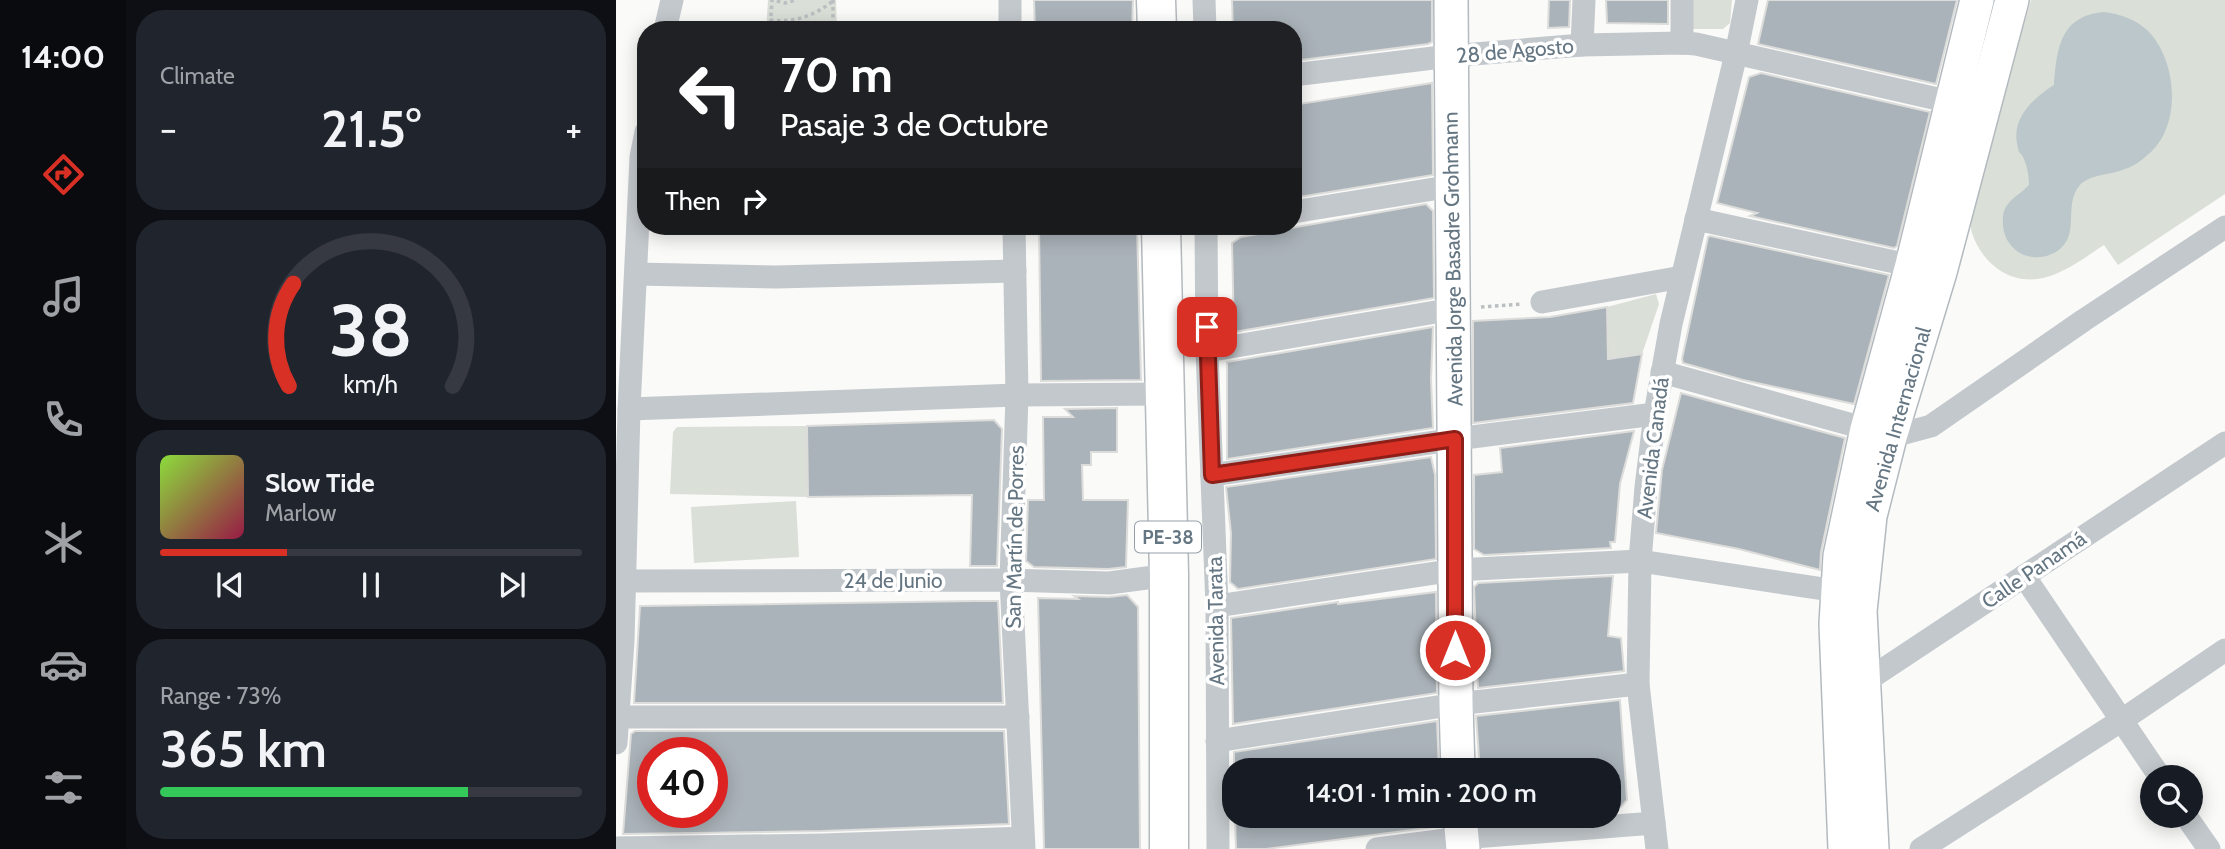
<!DOCTYPE html>
<html lang="en">
<head>
<meta charset="utf-8">
<style>
  :root { --surface:#171b24; --page:#20242c; --text:#f1f3f6; --muted:#9ea1a6; --line:#363941; --accent:#d93025 }
  body { margin:0; font-family:Cabin,sans-serif; background:var(--page); color:var(--text); height:100vh; display:flex; flex-direction:column; font-size:26px; white-space:nowrap }
  * { box-sizing:border-box; margin:0 }
  p { font-size:23px; color:var(--muted) }
  .icon { flex:none; width:38px; height:38px; fill:none; stroke:currentColor; stroke-width:2; stroke-linecap:round; stroke-linejoin:round }
  .map { position:relative; flex:1; overflow:hidden }
  .details { display:flex; flex-direction:column; gap:10px; padding:10px; background:#0d0f14; width:490px }
  .details>* { flex:none }
  .hud { position:absolute; left:21px; top:21px; width:665px; height:214px; border-radius:28px; box-shadow:0 4px 18px #0003; background:#202124; color:#fff; overflow:hidden }
  .tools { position:absolute; left:1524px; top:765px; display:grid; gap:14px }
  .tools a { display:grid; place-items:center; width:63px; height:63px; border-radius:50%; background:var(--surface); box-shadow:0 4px 18px #0003; font-size:35px }
  .speed { position:absolute; left:21px; top:737px; display:flex; gap:14px; font-size:35px; font-weight:700; text-align:center }
  .speed>* { display:grid; place-content:center; width:91px; height:91px; border-radius:50%; background:var(--surface); box-shadow:0 4px 18px #0003; line-height:1 }
  .speed .limit { border:10px solid #d22; background:#fff; color:#111 }
  .pin { position:absolute; display:grid; place-items:center; width:60px; height:60px; color:#fff; margin:-30px; border-radius:14px; box-shadow:0 4px 10px #0006 }
  .me { position:absolute; width:77px; margin:-38px; rotate:0deg; stroke-linejoin:round; filter:drop-shadow(0 0 5px #0008) }
  .turn { display:flex; align-items:center; gap:24px; height:147px; padding:0 28px; font-size:32px }
  .turn .icon { width:91px; height:91px; stroke-width:2.5 }
  .turn b { display:block; font-size:49px; line-height:60px }
  .then { display:flex; align-items:center; height:66px; padding:0 28px; background:#0003; gap:14px; font-size:26px }
  .big { font-size:52px; font-weight:600; line-height:1.1 }
  .details .tile { flex:1; display:flex; flex-direction:column; justify-content:center; gap:10px; min-width:0; padding:0 24px; border-radius:28px; background:var(--page) }
  .details .dial { align-items:center; gap:0 }
  .dial svg { height:182px; overflow:visible; fill:none; stroke:var(--line); stroke-width:7; stroke-linecap:round; text-anchor:middle }
  .dial text { fill:var(--text); stroke:none }
  .song { display:flex; align-items:center; gap:21px }
  .cover { width:84px; height:84px; border-radius:10px; background:linear-gradient(135deg,hsl(90 70% 55%),hsl(340 70% 35%)) }
  .played { height:7px; border-radius:4px; background:linear-gradient(90deg,var(--accent) 30%,var(--line) 30%) }
  .keys { display:flex; justify-content:space-around; direction:ltr }
  .heat { display:flex; justify-content:space-between; align-items:center; font-size:38px; direction:ltr }
  .charge { height:10px; border-radius:5px; background:linear-gradient(90deg,#34c759 73%,var(--line) 0) }
  .trip { position:absolute; left:606px; top:758px; width:399px; height:70px; border-radius:28px; background:var(--surface); box-shadow:0 4px 18px #0003; font-weight:600; line-height:70px; text-align:center }
  main { display:flex; flex:1; min-height:0 }
  .dock { display:flex; flex-direction:column; width:126px; justify-content:space-around; align-items:center; background:#090b0e; color:var(--muted) }
  .dock .icon { width:49px; height:49px }
  .dock .selected { color:var(--accent) }
  .dock b { font-size:32px; color:var(--text) }
  .map>svg:first-child { display:block }
</style>
</head>
<body>
<main>
<nav class="dock">
<b>14:00</b>
<svg class="icon selected" aria-label="directions" viewBox="0 0 24 24"><path d="M12 3l9 9-9 9-9-9zM9 14v-3h6M13 9l2 2-2 2"/></svg>
<svg class="icon" aria-label="music" viewBox="0 0 24 24"><path d="M9 18V5l10-2v13"/><circle cx="6" cy="18" r="3"/><circle cx="16" cy="16" r="3"/></svg>
<svg class="icon" aria-label="phone" viewBox="0 0 24 24"><path d="M5 4h4l2 5-3 2q2 4 5 5l2-3 5 2v4C11 20 4 13 5 4z"/></svg>
<svg class="icon" aria-label="climate" viewBox="0 0 24 24"><path d="M12 3v18M4 7l16 10M4 17L20 7"/></svg>
<svg class="icon" aria-label="car" viewBox="0 0 24 24"><path d="M5 17H2v-5l4-1 3-4h7l3 4 3 1v5h-3M9 17h6M6 11h13"/><circle cx="7" cy="17" r="2"/><circle cx="17" cy="17" r="2"/></svg>
<svg class="icon" aria-label="filters" viewBox="0 0 24 24"><path d="M4 7h16M4 17h16"/><circle cx="9" cy="7" r="2"/><circle cx="15" cy="17" r="2"/></svg>
</nav>
<section class="details">
<div class="tile"><p>Climate</p>
<div class="heat"><a>−</a><b class="big">21.5°</b><a>+</a></div>
</div>
<div class="tile dial"><svg viewBox="0 0 100 80">
<path d="M14 69A42 42 0 1 1 86 69"/>
<path d="M14 69A42 42 0 0 1 16 24" stroke="#d93025"/>
<text x="50" y="56" font-size="32" font-weight="700">38</text>
<text x="50" y="72" font-size="11">km/h</text>
</svg></div>
<div class="tile">
<div class="song"><i class="cover"></i><div><b>Slow Tide</b><p>Marlow</p></div></div>
<div class="played"></div>
<div class="keys"><svg class="icon" aria-label="previous" viewBox="0 0 24 24"><path d="M18 5L8 12l10 7zM5 5v14"/></svg><svg class="icon" aria-label="pause" viewBox="0 0 24 24"><path d="M8 5v14M16 5v14"/></svg><svg class="icon" aria-label="next" viewBox="0 0 24 24"><path d="M6 5l10 7-10 7zM19 5v14"/></svg></div>
</div>
<div class="tile"><p>Range · 73%</p><b class="big">365 km</b><div class="charge"></div></div>
</section>
<div class="map">
<svg width="1609" height="849" viewBox="0 0 1609 849">
  <rect width="100%" height="100%" fill="#fafaf8"/>
  <g fill="#dadfd7">
    <path d="M152,0h68l1,29 -71,1z"/>
    <path d="M1075,0h41l-2,23 -7,6h-34z"/>
    <path d="M1415,0h194v194l-107,71 -14,-20c-20,13 -43,31 -67,34 -30,4 -56,-18 -65,-46 -3,-9 0,-22 0,-32z"/>
    <path d="M1040,294l3,10 -17,50 -34,5 -1,-52z"/>
    <path d="M191,426l1,71 -138,-3 3,-62 4,-5z"/>
    <path d="M180,501l3,56 -105,6 -3,-56z"/>
  </g>
  <path fill="#bbc7cb" d="M1488,12c16,2 31,7 43,18 30,29 35,93 4,122 -8,7 -16,14 -26,17 -14,6 -35,5 -45,16 -18,20 2,51 -24,67 -27,15 -56,-4 -53,-35 1,-16 17,-22 26,-32 0,-9 -2,-20 -6,-28 -3,-6 -4,-2 -5,-9 -8,-29 14,-49 36,-63 3,-37 6,-69 50,-73z"/>
  <g fill="#aab3b9" stroke="#dcdcda" stroke-width="2" fill-rule="evenodd">
    <path d="M418,0h99l-1,30h-97z"/>
    <path d="M616,0h200v42l-4,2 -135,17v-31h-60z"/>
    <path d="M933,0h21l-1,27 -21,1z"/>
    <path d="M990,0h62v24l-61,-1z"/>
    <path d="M1152,0h189l-21,84 -178,-40z"/>
    <path d="M1145,73l169,39 -33,134 -3,2 -144,-32 7,-3 -40,-10 32,-126z"/>
    <path d="M816,83l1,92 -140,23v-93z"/>
    <path d="M810,204l7,7 1,87 -200,34 -2,-89 9,-6z"/>
    <path d="M423,226h98l4,154 -100,1z"/>
    <path d="M1094,236l179,39 -35,129 -111,-24 -60,-17 -1,-4 15,-70 11,-52z"/>
    <path d="M991,307l1,52 34,-5 -9,49 -160,20v-102l77,-4z"/>
    <path d="M817,327l-2,52 2,49 -206,31v-97z"/>
    <path d="M1065,393l164,45 -24,114 -1,18 -81,-21 -83,-16 6,-63z"/>
    <path d="M501,408v44h-26v13h-9l1,35h45l-2,67 -18,2 -74,-2 -8,-6 2,-61h16l-1,-83h30l-8,-8z"/>
    <path d="M378,420l8,9 -5,137h-27l2,-71 -164,2 -1,-71z"/>
    <path d="M1018,431l-14,53 -5,58h-5l1,6 -127,7 -10,-6v-74l28,-3 -2,-24z"/>
    <path d="M815,457l4,18 1,84 -198,30 -8,-7 1,-49 -5,-46z"/>
    <path d="M997,576l-5,60 13,2 3,33 -146,17 -4,-101 4,-4z"/>
    <path d="M820,592l1,101 -204,31 -2,-106 107,-16v2z"/>
    <path d="M511,595l11,12 2,242h-96l-6,-251 40,1 -4,-3 35,1z"/>
    <path d="M359,601h23l5,102h-369l6,-97z"/>
    <path d="M1004,700l7,100 -6,7 -13,1v-38h-128l-4,-54z"/>
    <path d="M821,721l2,49h-205v-18z"/>
    <path d="M19,731h369l5,93 -186,7 -200,3 8,-100zM37,752h59v60h-59z"/>
    <path d="M619,816h206l1,10 -176,23h-30z"/>
  </g>
  <g fill="none" stroke-linecap="round" stroke-linejoin="round">
    <defs>
      <g id="secondary">
        <path d="M835,0l5,704 2,66"/>
        <path d="M844,816l3,33"/>
        <path d="M1229,849l-9,-225 4,-68 27,-127 45,-164 65,-265"/>
        <path d="M1256,849l-12,-238 10,-95 20,-79 50,-165 72,-272"/>
      </g>
      <g id="highway">
        <path d="M540,0l1,30"/>
        <path d="M545,226l8,349v274"/>
      </g>
    </defs>
    <use href="#secondary" stroke="#b3babf" stroke-width="36"/>
    <use href="#highway" stroke="#b4b9bd" stroke-width="41"/>
    <g stroke="#bbbfc2" stroke-width="3.5" stroke-dasharray="3.5 3.5" stroke-linecap="butt">
      <path d="M217,0v30"/>
      <path d="M154,20c24,3 44,-4 63,-19"/>
      <path d="M154,30l2,-30 13,3 11,-3"/>
      <path d="M865,307l41,-3"/>
    </g>
    <g stroke="#c3c8cc" stroke-width="23">
      <path d="M394,0v30"/>
      <path d="M588,0l1,30"/>
      <path d="M49,30l7,-30"/>
      <path d="M1066,43v-43"/>
      <path d="M966,45l2,-45"/>
      <path d="M677,75l157,-19 132,-11 100,-2 14,1 268,61"/>
      <path d="M677,212l159,-26"/>
      <path d="M1080,219l231,50"/>
      <path d="M398,226l3,169 -6,185 13,269"/>
      <path d="M590,226l1,125 10,255 1,243"/>
      <path d="M20,274l140,3 239,-6"/>
      <path d="M926,302l140,-25"/>
      <path d="M591,351l246,-42"/>
      <path d="M1046,372l205,57 23,8 41,-11 153,-106 141,-93"/>
      <path d="M13,409l388,-14 147,-1"/>
      <path d="M596,475l244,-36 199,-25"/>
      <path d="M1408,576l136,201"/>
      <path d="M0,581l395,-1 98,3 60,-8"/>
      <path d="M601,606l238,-36 185,-9 197,30 14,-8"/>
      <path d="M1236,686l11,-3 362,-240"/>
      <path d="M0,717h402"/>
      <path d="M601,741l239,-37 182,-20"/>
      <path d="M0,743l7,-102 6,-232 12,-252 5,-25"/>
      <path d="M1570,816l23,33"/>
      <path d="M0,848l207,-3 200,-7"/>
      <path d="M761,849l84,-11 193,-15"/>
      <path d="M1041,849l-19,-165 2,-123 6,-74 9,-73 16,-90 65,-270 11,-54"/>
      <path d="M1305,849l201,-129 103,-70"/>
    </g>
    <use href="#secondary" stroke="#fff" stroke-width="33"/>
    <use href="#highway" stroke="#fff" stroke-width="38"/>
  </g>
  <g fill="none" stroke-linecap="round" stroke-linejoin="round">
    <defs>
      <path id="route" d="M591,327l5,148 243,-36v211"/>
    </defs>
    <use href="#route" stroke="#8d1f18" stroke-width="18"/>
    <use href="#route" stroke="#d93025" stroke-width="12"/>
  </g>
  <g text-anchor="middle" stroke-width="7" stroke-linejoin="round" paint-order="stroke">
    <rect fill="#fff" stroke="#939fa8" stroke-width="2" x="519" y="521.5" width="66" height="31" rx="5"/>
    <g font-size="19" font-weight="bold" fill="#657683">
      <text x="552" y="544">PE-38</text>
    </g>
    <g font-size="21" fill="#657683" stroke="#fff">
      <text transform="translate(899 51) rotate(-5)" y="7">28 de Agosto</text>
      <text transform="translate(837 259) rotate(-91)" y="7">Avenida Jorge Basadre Grohmann</text>
      <text transform="translate(1282 419) rotate(-74)" y="7">Avenida Internacional</text>
      <text transform="translate(1037 448) rotate(-83)" y="7">Avenida Canadá</text>
      <text transform="translate(399 537) rotate(-89)" y="7">San Martín de Porres</text>
      <text transform="translate(1418 570) rotate(-34)" y="7">Calle Panamá</text>
      <text x="277" y="588">24 de Junio</text>
      <text transform="translate(600 621) rotate(-91)" y="7">Avenida Tarata</text>
    </g>
  </g>
</svg>
<div class="tools">
<a><svg class="icon" aria-label="search" viewBox="0 0 24 24"><circle cx="10" cy="10" r="6"/><path d="M15 15l6 6"/></svg></a>
</div>
<div class="speed"><div class="limit">40</div></div>
<div class="pin" style="left:591px;top:327px;background:#d93025"><svg class="icon" aria-label="arrive" viewBox="0 0 24 24"><path d="M6 21V4h12l-3 4 3 4H6"/></svg></div>
<svg class="me" style="left:839px;top:650px" viewBox="-20 -20 40 40"><circle r="17" fill="#d93025" stroke="#fff" stroke-width="3"/><path d="M0-11L8 9 0 5-8 9z" fill="#fff"/></svg>
<div class="trip">14:01 · 1 min · 200 m</div>
<div class="hud">
<div class="turn"><svg class="icon" aria-label="left" viewBox="0 0 24 24"><path d="M17 20v-9H6M10 6l-5 5 5 5"/></svg><div><b>70 m</b>Pasaje 3 de Octubre</div></div>
<div class="then">Then<svg class="icon" aria-label="right" viewBox="0 0 24 24"><path d="M7 20v-9h11M14 6l5 5-5 5"/></svg></div>
</div>
</div>
</main>
</body>
</html>
